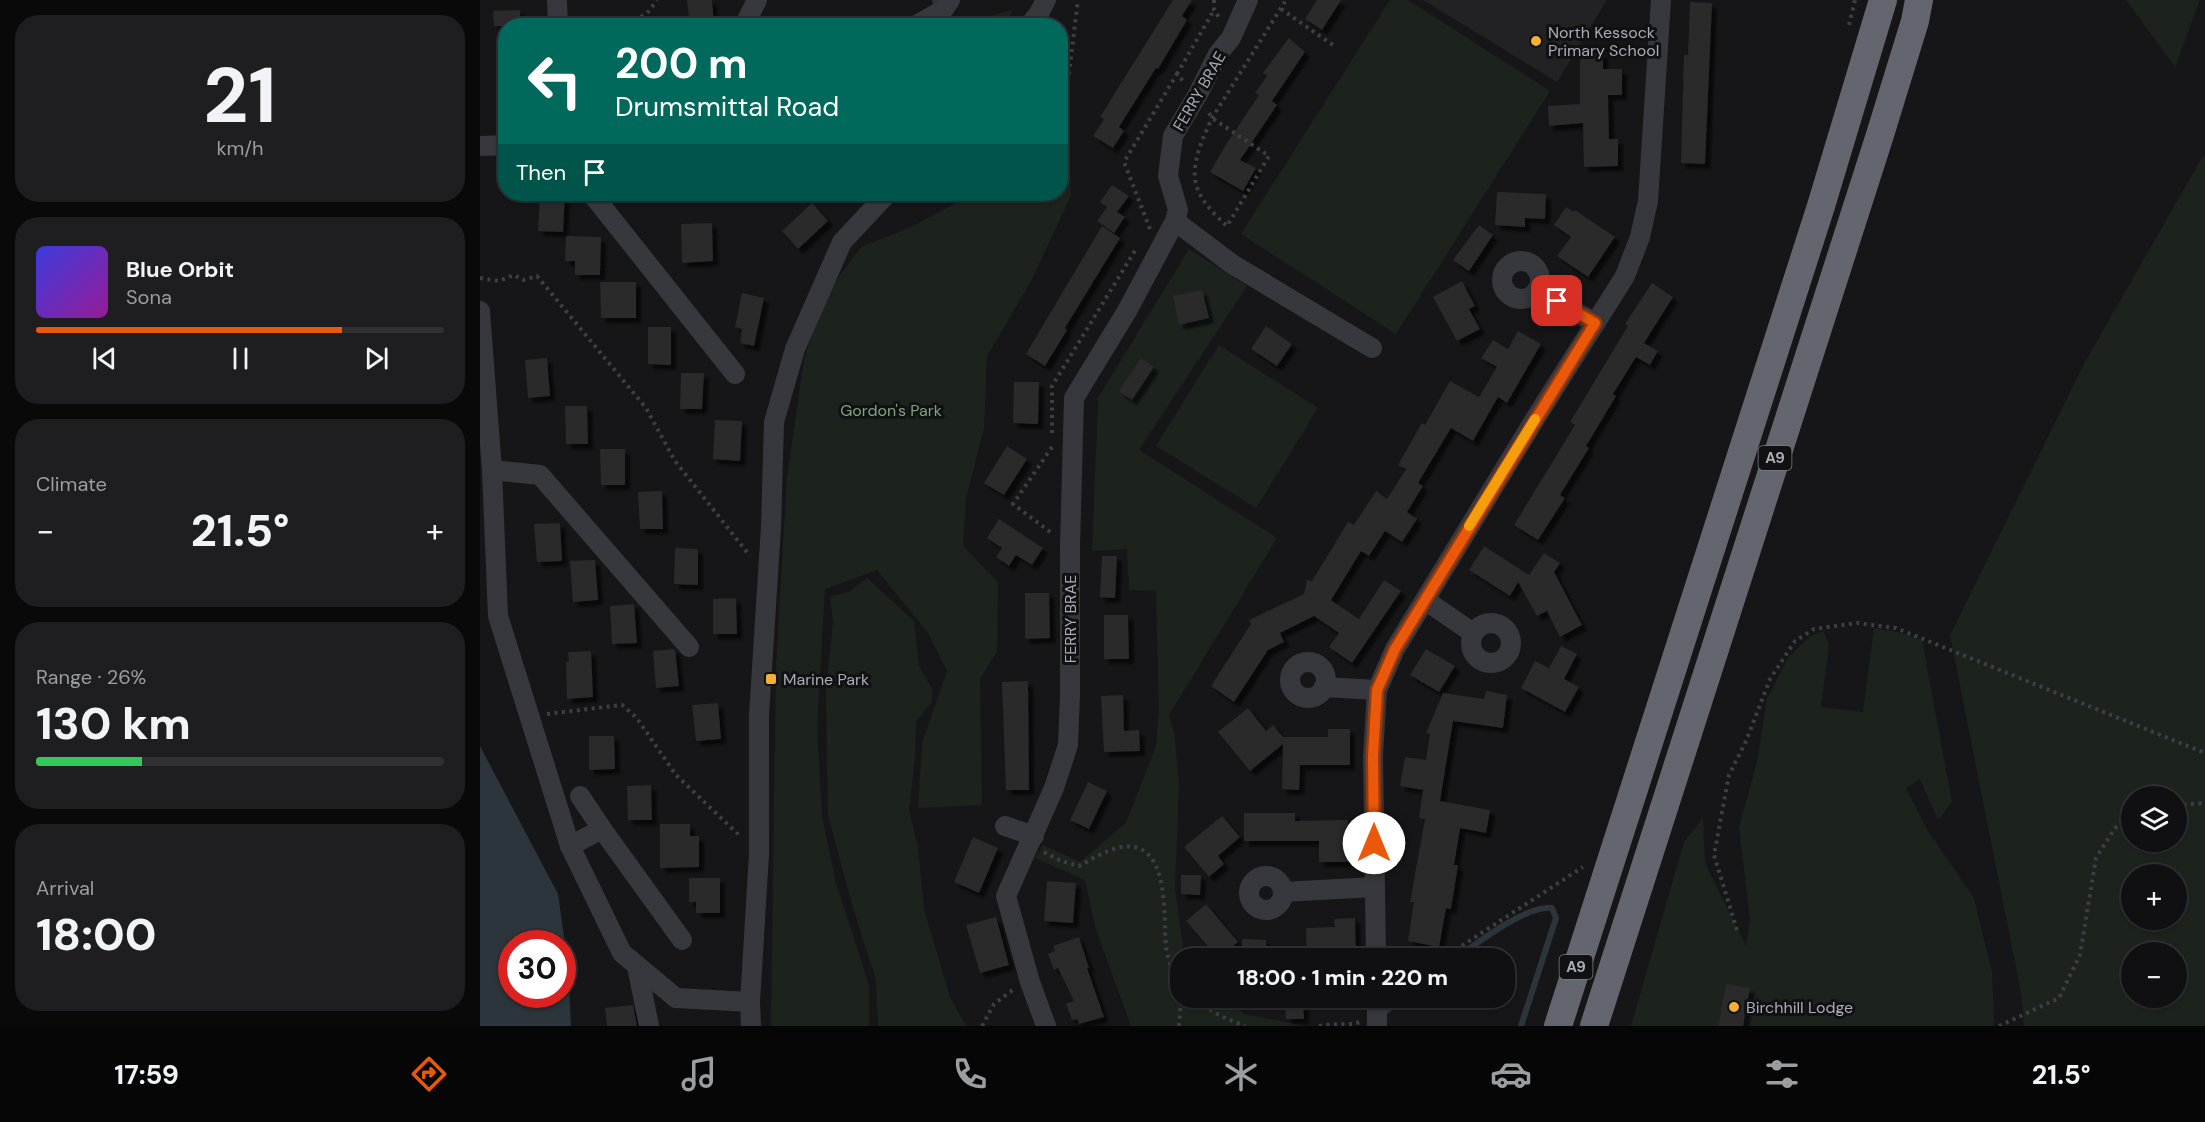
<!DOCTYPE html>
<html lang="en">
<head>
<meta charset="utf-8">
<style>
  :root { --surface:#101012; --page:#1e1e20; --text:#f1f3f6; --muted:#9c9d9f; --line:#303032; --accent:#ea580c }
  body { margin:0; font-family:"DM Sans",sans-serif; background:var(--page); color:var(--text); height:100vh; display:flex; flex-direction:column; font-size:22px; white-space:nowrap }
  * { box-sizing:border-box; margin:0 }
  p { font-size:20px; color:var(--muted) }
  .icon { flex:none; width:33px; height:33px; fill:none; stroke:currentColor; stroke-width:2; stroke-linecap:round; stroke-linejoin:round }
  .map { position:relative; flex:1; overflow:hidden }
  .sheet { display:flex; flex-direction:column; gap:15px; padding:15px; background:#09090a; width:480px }
  .sheet>* { flex:none }
  .guide { position:absolute; left:18px; top:18px; width:570px; height:183px; border-radius:24px; box-shadow:0 2px 4px #0004,0 0 0 2px var(--line); background:#00695c; color:#fff; overflow:hidden }
  .buttons { position:absolute; left:1641px; top:786px; display:grid; gap:12px }
  .buttons a { display:grid; place-items:center; width:66px; height:66px; border-radius:50%; background:var(--surface); box-shadow:0 2px 4px #0004,0 0 0 2px var(--line); font-size:30px }
  .speed { position:absolute; left:18px; top:930px; display:flex; gap:12px; font-size:30px; font-weight:700; text-align:center }
  .speed>* { display:grid; place-content:center; width:78px; height:78px; border-radius:50%; background:var(--surface); box-shadow:0 2px 4px #0004,0 0 0 2px var(--line); line-height:1 }
  .speed .limit { border:9px solid #d22; background:#fff; color:#111 }
  .pin { position:absolute; display:grid; place-items:center; width:51px; height:51px; color:#fff; margin:-26px; border-radius:12px; box-shadow:0 3px 9px #0006 }
  .me { position:absolute; width:66px; margin:-33px; rotate:0deg; stroke-linejoin:round; filter:drop-shadow(0 0 4px #0008) }
  .turn { display:flex; align-items:center; gap:21px; height:126px; padding:0 18px; font-size:27px }
  .turn .icon { width:78px; height:78px; stroke-width:2.5 }
  .turn b { display:block; font-size:42px; line-height:51px }
  .then { display:flex; align-items:center; height:57px; padding:0 18px; background:#0003; gap:12px; font-size:22px }
  .big { font-size:45px; font-weight:800; line-height:1.1 }
  .sheet .widget { flex:1; display:flex; flex-direction:column; justify-content:center; gap:9px; min-width:0; padding:0 21px; border-radius:24px; background:var(--page) }
  .sheet .dial { align-items:center; gap:0 }
  .dial b { font-size:78px; line-height:1 }
  .song { display:flex; align-items:center; gap:18px }
  .cover { width:72px; height:72px; border-radius:9px; background:linear-gradient(135deg,hsl(240 70% 55%),hsl(300 70% 35%)) }
  .played { height:6px; border-radius:3px; background:linear-gradient(90deg,var(--accent) 75%,var(--line) 75%) }
  .keys { display:flex; justify-content:space-around; direction:ltr }
  .heat { display:flex; justify-content:space-between; align-items:center; font-size:33px; direction:ltr }
  .charge { height:9px; border-radius:4px; background:linear-gradient(90deg,#34c759 26%,var(--line) 0) }
  .trip { position:absolute; left:690px; top:948px; width:345px; height:60px; border-radius:24px; background:var(--surface); box-shadow:0 2px 4px #0004,0 0 0 2px var(--line); font-weight:800; line-height:60px; text-align:center }
  .tab-bar { display:flex; height:96px; justify-content:space-around; align-items:center; background:#060607; color:var(--muted) }
  .tab-bar .icon { width:42px; height:42px }
  .tab-bar .current { color:var(--accent) }
  .tab-bar b { font-size:27px; color:var(--text) }
  main { display:flex; flex:1; min-height:0 }
  .map>svg:first-child { display:block }
</style>
</head>
<body>
<main>
<section class="sheet">
<div class="widget dial"><b>21</b><p>km/h</p></div>
<div class="widget">
<div class="song"><i class="cover"></i><div><b>Blue Orbit</b><p>Sona</p></div></div>
<div class="played"></div>
<div class="keys"><svg class="icon" aria-label="previous" viewBox="0 0 24 24"><path d="M18 5L8 12l10 7zM5 5v14"/></svg><svg class="icon" aria-label="pause" viewBox="0 0 24 24"><path d="M8 5v14M16 5v14"/></svg><svg class="icon" aria-label="next" viewBox="0 0 24 24"><path d="M6 5l10 7-10 7zM19 5v14"/></svg></div>
</div>
<div class="widget"><p>Climate</p>
<div class="heat"><a>−</a><b class="big">21.5°</b><a>+</a></div>
</div>
<div class="widget"><p>Range · 26%</p><b class="big">130 km</b><div class="charge"></div></div>
<div class="widget"><p>Arrival</p><b class="big">18:00</b></div>
</section>
<div class="map">
<svg width="1725" height="1026" viewBox="0 0 1725 1026">
  <defs>
    <filter id="shadow"><feDropShadow dx="5" dy="5" stdDeviation="1.5" flood-color="#0009"/></filter>
  </defs>
  <rect width="100%" height="100%" fill="#161618"/>
  <path fill="#222225" d="M943,0h184l-50,82z"/>
  <g fill="#1c231d" fill-rule="evenodd">
    <path d="M910,0h18l142,91 -154,243 -155,-100z"/>
    <path d="M1646,0h74l-25,67z"/>
    <path d="M533,10l-9,15h-49z"/>
    <path d="M588,118l3,78 -40,85 -44,75 -3,72 -18,70 -3,48 35,36 -1,69 -17,28 2,126 -64,3 4,-65 25,-72 -19,-38 -51,-63 -52,19 -8,141 5,86 14,67 33,102v41h-98l5,-361 11,-188 17,-118 22,-65 35,-47 48,-19 64,-34h87l1,-72z"/>
    <path d="M1723,156l2,4v866h-181l-3,-33 -71,-358 135,-273zM1652,796h44v46h-44zM1652,874h44v46h-44zM1652,952h44v46h-44z"/>
    <path d="M709,249l58,37 -108,164 138,88 -108,177 6,22 4,50 -4,102 9,65 3,4h-7v40h43l21,16 62,12h-175l-35,-96 -11,-50 -50,-22 8,-13 37,17 46,-39 30,-77 3,-35 -3,-120 -27,-1 -2,-41 -35,2 6,-153z"/>
    <path d="M739,345l99,63 -62,100 -100,-62z"/>
    <path d="M387,578l47,43 5,45 13,23v13l-16,19 -1,39 -6,50 9,37 6,62 26,88 16,29h-88l-2,-46 -23,-72 -25,-93 -2,-124 7,-69 -3,-26 19,-4z"/>
    <path d="M1394,628l24,4 24,8 30,162 -14,18 -18,-41 -14,9 22,43 46,67 18,74 2,54h-363l53,-184 19,-24 2,45 41,83 4,-27 -11,-92 18,-65 10,-63 21,-41 21,-21 14,-6 6,13 -8,63 42,5z"/>
  </g>
  <path fill="#2c353c" fill-rule="evenodd" d="M0,746l78,148 10,71 3,61h-91zM32,944h50v50h-50z"/>
  <g fill="none" stroke-linecap="round" stroke-linejoin="round">
    <g stroke="#2c353c" stroke-width="6">
      <path d="M455,0l6,22 -2,4"/>
      <path d="M976,958c22,-15 70,-53 96,-50l4,10 -35,108"/>
      <path d="M902,1014l21,-16"/>
    </g>
  </g>
  <g fill="#29292c" filter="url(#shadow)">
    <path d="M207,0h25l2,26h-24z"/>
    <path d="M693,0h19l-10,16 5,4 -29,49 -2,-1 -37,59 5,4 -11,17 -20,-12 11,-17 -4,-2z"/>
    <path d="M837,0h24l-19,30 -17,-11z"/>
    <path d="M1210,2l22,1 -7,161 -24,-1 3,-108h4z"/>
    <path d="M40,10v16h-26l-1,-15z"/>
    <path d="M809,38l16,14 -33,49 5,4 -37,55 16,8 -13,23 -33,-19 17,-29 32,-48 -4,-2 12,-17 -4,-3z"/>
    <path d="M1100,52l23,1v16h19v26h-14l1,44h9v27l-34,1 -1,-44 -34,3 -1,-20 32,-2z"/>
    <path d="M632,185l17,11 -12,16 8,5 -11,16 -17,-12 10,-14 -7,-5z"/>
    <path d="M1017,192l49,2 -1,25 -20,-1v9l-30,-2z"/>
    <path d="M60,194h25l-2,38 -25,-1z"/>
    <path d="M332,203l16,18 -30,28 -16,-18z"/>
    <path d="M1086,207l8,5 1,-2 40,27 -27,40 -31,-21 14,-19 -17,-12z"/>
    <path d="M232,223l1,38 -31,2 -1,-39z"/>
    <path d="M999,225l14,10 -24,36 -16,-11z"/>
    <path d="M622,226l18,12 -55,90 2,2 -22,36 -19,-12z"/>
    <path d="M86,236l35,1 -1,38h-25v-14h-10z"/>
    <path d="M982,281l13,25 -6,3 11,20 -23,12 -24,-44z"/>
    <path d="M120,282h36v36h-35z"/>
    <path d="M1172,283l21,14 -29,46 14,8 -8,14 -14,-8 -23,37 3,2 -30,50 3,2 -29,47 5,3 -27,42 -24,-15 61,-100 -5,-3 58,-96 -3,-2z"/>
    <path d="M722,290l7,28 -30,7 -6,-29z"/>
    <path d="M262,293l22,5 -10,48 -14,-3 2,-14 -7,-2z"/>
    <path d="M786,326l26,18 -15,22 -26,-17z"/>
    <path d="M168,327h23v38l-23,-1z"/>
    <path d="M1038,331l23,13 -34,59 -9,-6 -25,44 -22,-13 -33,55 5,3 -16,26 10,7 -15,23 -17,-11 -16,25 -8,-5 -30,49 28,19 25,-39 17,11 -49,72 -23,-16 10,-14 -25,-17 -34,17 4,9 -16,8 -34,52 -23,-16 40,-62 -2,-4 55,-26 3,-14 5,1 36,-59 6,3 22,-34 11,8 19,-30 -8,-4 24,-42 3,2 25,-44 29,16 18,-30 -16,-9 12,-18 15,9z"/>
    <path d="M67,358l3,38 -22,2 -3,-38z"/>
    <path d="M661,358l13,9 -22,33 -13,-9z"/>
    <path d="M201,373h23l-2,36h-22z"/>
    <path d="M534,382h25l-1,42 -25,-1z"/>
    <path d="M85,406h22l1,38h-22z"/>
    <path d="M235,420l27,1 -2,40 -27,-2z"/>
    <path d="M527,446l20,13 -23,36 -20,-12z"/>
    <path d="M120,449h25v36h-24z"/>
    <path d="M182,491l1,38h-23l-2,-37z"/>
    <path d="M519,519l44,29 -11,17 -16,-10 -7,11 -13,-9 6,-9 -15,-10z"/>
    <path d="M80,523l2,38 -25,1 -3,-38z"/>
    <path d="M1004,546l45,29 15,-22 16,10 -6,9 28,53 -22,12 -13,-26 -10,5 -19,-34 -8,14 -41,-26z"/>
    <path d="M195,548l23,1v36l-24,-1z"/>
    <path d="M622,556h15l-2,42 -15,-1z"/>
    <path d="M115,560l3,40 -25,2 -3,-41z"/>
    <path d="M545,593h24l1,45 -25,1z"/>
    <path d="M256,598l1,36h-24v-35z"/>
    <path d="M154,604l3,39 -25,1 -2,-38z"/>
    <path d="M624,615h24l1,44h-25z"/>
    <path d="M1081,646l16,8 -13,25 15,8 -14,25 -44,-24 14,-27 14,7z"/>
    <path d="M195,649l4,37 -23,2 -3,-37z"/>
    <path d="M946,649l29,17 -16,26 -29,-17z"/>
    <path d="M111,651l2,46 -26,2 -1,-37h3l-1,-10z"/>
    <path d="M548,681l1,109h-23l-4,-108z"/>
    <path d="M1006,691l21,4 -4,33 -50,-7 -13,80 50,9 -4,23 -26,-5 -6,37h4l-7,44 -5,-1 -7,39 -31,-6 6,-39h-4l15,-83 -6,-1 4,-28 -23,-4 5,-29 21,3 4,-26 -4,-1 17,-40 41,6z"/>
    <path d="M643,695l1,36 15,-1 1,21 -36,1 -3,-56z"/>
    <path d="M238,703l3,36 -25,2 -4,-36z"/>
    <path d="M768,708l18,23 7,-6 10,12h45v-8h22v36h-50l-1,25 -17,-1 1,-45 -33,27 -32,-39z"/>
    <path d="M109,736h25l1,33 -26,1z"/>
    <path d="M608,782l19,9 -18,38 -19,-9z"/>
    <path d="M171,785l1,35h-24l-1,-34z"/>
    <path d="M764,813h51v8l53,-1v42h-29v-21h-75z"/>
    <path d="M742,816l18,21 -22,19 6,8 -15,13 -25,-30z"/>
    <path d="M180,824h30v12h9v31l-39,1z"/>
    <path d="M493,837l25,11 -19,45 -25,-11z"/>
    <path d="M701,875h20l-1,20 -19,-1z"/>
    <path d="M209,878h31v35h-24v-11h-7z"/>
    <path d="M567,881l29,2 -3,40 -29,-2z"/>
    <path d="M726,904l32,38 -20,16 -32,-37z"/>
    <path d="M516,917l13,48 -29,8 -14,-48z"/>
    <path d="M875,918l1,40h-49l-1,-30 29,-1 -1,-8z"/>
    <path d="M599,937l10,31h-2l17,49 -25,7 -2,-5 -5,1 -6,-16 8,-3 -16,-33 -4,2 -6,-16 7,-3 -2,-5z"/>
    <path d="M762,939l24,1v18h-24z"/>
    <path d="M1246,984l24,4 -7,38h-25z"/>
    <path d="M823,999l1,20h-18l-1,-19z"/>
    <path d="M153,1005l4,21h-30l-2,-18z"/>
  </g>
  <g fill="none" stroke-linecap="round" stroke-linejoin="round">
    <g stroke="#3d3f44" stroke-width="4" stroke-dasharray="3 4.5" stroke-linecap="butt">
      <path d="M734,0v10l6,9"/>
      <path d="M801,9l52,36"/>
      <path d="M1369,25l6,-25"/>
      <path d="M149,26l20,-15 8,-11"/>
      <path d="M697,74l37,-64"/>
      <path d="M729,113l3,5 57,38 -42,70c-11,-10 -23,-22 -29,-36 -10,-22 5,-52 14,-72l74,-118"/>
      <path d="M580,126l6,-29 12,-97"/>
      <path d="M670,229l-26,-67 53,-88 7,8"/>
      <path d="M0,278l19,3 15,-6 9,5 14,-4 109,132 29,53 75,95"/>
      <path d="M572,433v-47l84,-137"/>
      <path d="M572,447l-39,57 40,30"/>
      <path d="M67,714l75,-9 14,12 40,58 65,62"/>
      <path d="M1696,805l29,-2"/>
      <path d="M564,852l17,9 18,5c13,-7 27,-16 42,-19 50,-8 42,69 45,100 2,14 7,26 14,39"/>
      <path d="M1257,930l-23,-75 15,-80 17,-34 24,-62 25,-38 19,-12 43,-6 39,5 309,125"/>
      <path d="M963,958l140,-91"/>
      <path d="M720,998c7,14 30,22 45,28"/>
      <path d="M502,1026l12,-22 20,-15"/>
      <path d="M699,1026l2,-28"/>
      <path d="M839,1026c14,-3 28,0 41,-4"/>
      <path d="M1519,1026l60,-28 21,-43 16,-97 19,-30 17,-9"/>
    </g>
    <g stroke="#37383d" stroke-width="20">
      <path d="M77,0l1,26"/>
      <path d="M264,26l13,-26"/>
      <path d="M435,26l28,-16 7,-10"/>
      <path d="M549,26l10,-13 7,-13"/>
      <path d="M0,146l26,-1"/>
      <path d="M112,194l143,180"/>
      <path d="M695,221l57,43 140,84"/>
      <circle cx="1041" cy="280" r="19"/>
      <path d="M1057,290l58,33"/>
      <path d="M0,311l12,159 6,146 72,230 52,107 54,45 74,4"/>
      <path d="M12,470l48,5 149,172"/>
      <path d="M945,600l48,33"/>
      <circle cx="1011" cy="643" r="20"/>
      <circle cx="828" cy="680" r="18"/>
      <path d="M844,687l53,3"/>
      <path d="M525,826l29,10"/>
      <path d="M122,829l80,111"/>
      <path d="M90,846l32,-17 -22,-33"/>
      <circle cx="786" cy="893" r="17"/>
      <path d="M803,892l91,-5"/>
      <path d="M896,958l-3,-202 4,-66 18,-41 140,-230 90,-143 15,-39 8,-36 13,-201"/>
      <path d="M157,966l12,60"/>
      <path d="M271,1026l-1,-24 9,-148v-139l12,-188 3,-105 21,-73 47,-107 45,-48"/>
      <path d="M566,1026l-16,-44 -24,-86 48,-108 14,-43 2,-50v-148l4,-149 53,-87 48,-90 3,-11 -10,-34 5,-40 25,-42 20,-40 13,-16 17,-38"/>
      <path d="M897,1026v-28"/>
    </g>
    <g stroke="#63666e" stroke-width="28">
      <path d="M1078,1026l263,-820 62,-206"/>
      <path d="M1114,1026l285,-888 36,-117 4,-21"/>
    </g>
  </g>
  <g fill="none" stroke-linecap="round" stroke-linejoin="round">
    <defs>
      <path id="route" d="M894,843l-1,-87 4,-66 18,-41 200,-326 -38,-22"/>
    </defs>
    <use href="#route" stroke="#983908" stroke-width="15"/>
    <use href="#route" stroke="#ea580c" stroke-width="10"/>
    <path stroke="#f59e0b" stroke-width="10" d="M989,526l66,-107"/>
  </g>
  <g fill="#f2b134" stroke="#111113" stroke-width="2">
    <circle cx="1056" cy="41" r="6"/>
    <rect x="285" y="673" width="12" height="12" rx="3"/>
    <circle cx="1254" cy="1007" r="6"/>
  </g>
  <g text-anchor="middle" stroke-width="6" stroke-linejoin="round" paint-order="stroke">
    <g fill="#111113" stroke="#7b7e86" stroke-width="1.5">
      <rect x="1278.5" y="446" width="33" height="24" rx="4.5"/>
      <rect x="1079.5" y="955" width="33" height="24" rx="4.5"/>
    </g>
    <g font-size="15" font-weight="bold" fill="#a8adb8">
      <text x="1295" y="463">A9</text>
      <text x="1096" y="972">A9</text>
    </g>
    <g font-size="16" fill="#a8adb8" stroke="#111113" text-anchor="start">
      <text x="1068" y="38">North Kessock<tspan x="1068" dy="18">Primary School</tspan></text>
      <text x="303" y="685">Marine Park</text>
      <text x="1266" y="1013">Birchhill Lodge</text>
    </g>
    <g font-size="16" fill="#a8adb8" stroke="#111113">
      <text transform="translate(719 91) rotate(-60)" y="6">FERRY BRAE</text>
      <text transform="translate(590 619) rotate(-90)" y="6">FERRY BRAE</text>
    </g>
    <g font-size="16" fill="#7fa381" stroke="#111113">
      <text x="411" y="416">Gordon's Park</text>
    </g>
  </g>
</svg>
<div class="buttons">
<a><svg class="icon" aria-label="layers" viewBox="0 0 24 24"><path d="M12 4l9 5-9 5-9-5zM3 14l9 5 9-5"/></svg></a>
<a>+</a>
<a>−</a>
</div>
<div class="speed"><div class="limit">30</div></div>
<div class="pin" style="left:1077px;top:301px;background:#d93025"><svg class="icon" aria-label="arrive" viewBox="0 0 24 24"><path d="M6 21V4h12l-3 4 3 4H6"/></svg></div>
<svg class="me" style="left:894px;top:843px" viewBox="-20 -20 40 40"><circle r="19" fill="#fff"/><path d="M0-13L10 11 0 6-10 11z" fill="#ea580c"/></svg>
<div class="trip">18:00 · 1 min · 220 m</div>
<div class="guide">
<div class="turn"><svg class="icon" aria-label="left" viewBox="0 0 24 24"><path d="M17 20v-9H6M10 6l-5 5 5 5"/></svg><div><b>200 m</b>Drumsmittal Road</div></div>
<div class="then">Then<svg class="icon" aria-label="arrive" viewBox="0 0 24 24"><path d="M6 21V4h12l-3 4 3 4H6"/></svg></div>
</div>
</div>
</main>
<nav class="tab-bar">
<b>17:59</b>
<svg class="icon current" aria-label="directions" viewBox="0 0 24 24"><path d="M12 3l9 9-9 9-9-9zM9 14v-3h6M13 9l2 2-2 2"/></svg>
<svg class="icon" aria-label="music" viewBox="0 0 24 24"><path d="M9 18V5l10-2v13"/><circle cx="6" cy="18" r="3"/><circle cx="16" cy="16" r="3"/></svg>
<svg class="icon" aria-label="phone" viewBox="0 0 24 24"><path d="M5 4h4l2 5-3 2q2 4 5 5l2-3 5 2v4C11 20 4 13 5 4z"/></svg>
<svg class="icon" aria-label="climate" viewBox="0 0 24 24"><path d="M12 3v18M4 7l16 10M4 17L20 7"/></svg>
<svg class="icon" aria-label="car" viewBox="0 0 24 24"><path d="M5 17H2v-5l4-1 3-4h7l3 4 3 1v5h-3M9 17h6M6 11h13"/><circle cx="7" cy="17" r="2"/><circle cx="17" cy="17" r="2"/></svg>
<svg class="icon" aria-label="filters" viewBox="0 0 24 24"><path d="M4 7h16M4 17h16"/><circle cx="9" cy="7" r="2"/><circle cx="15" cy="17" r="2"/></svg>
<b>21.5°</b>
</nav>
</body>
</html>
